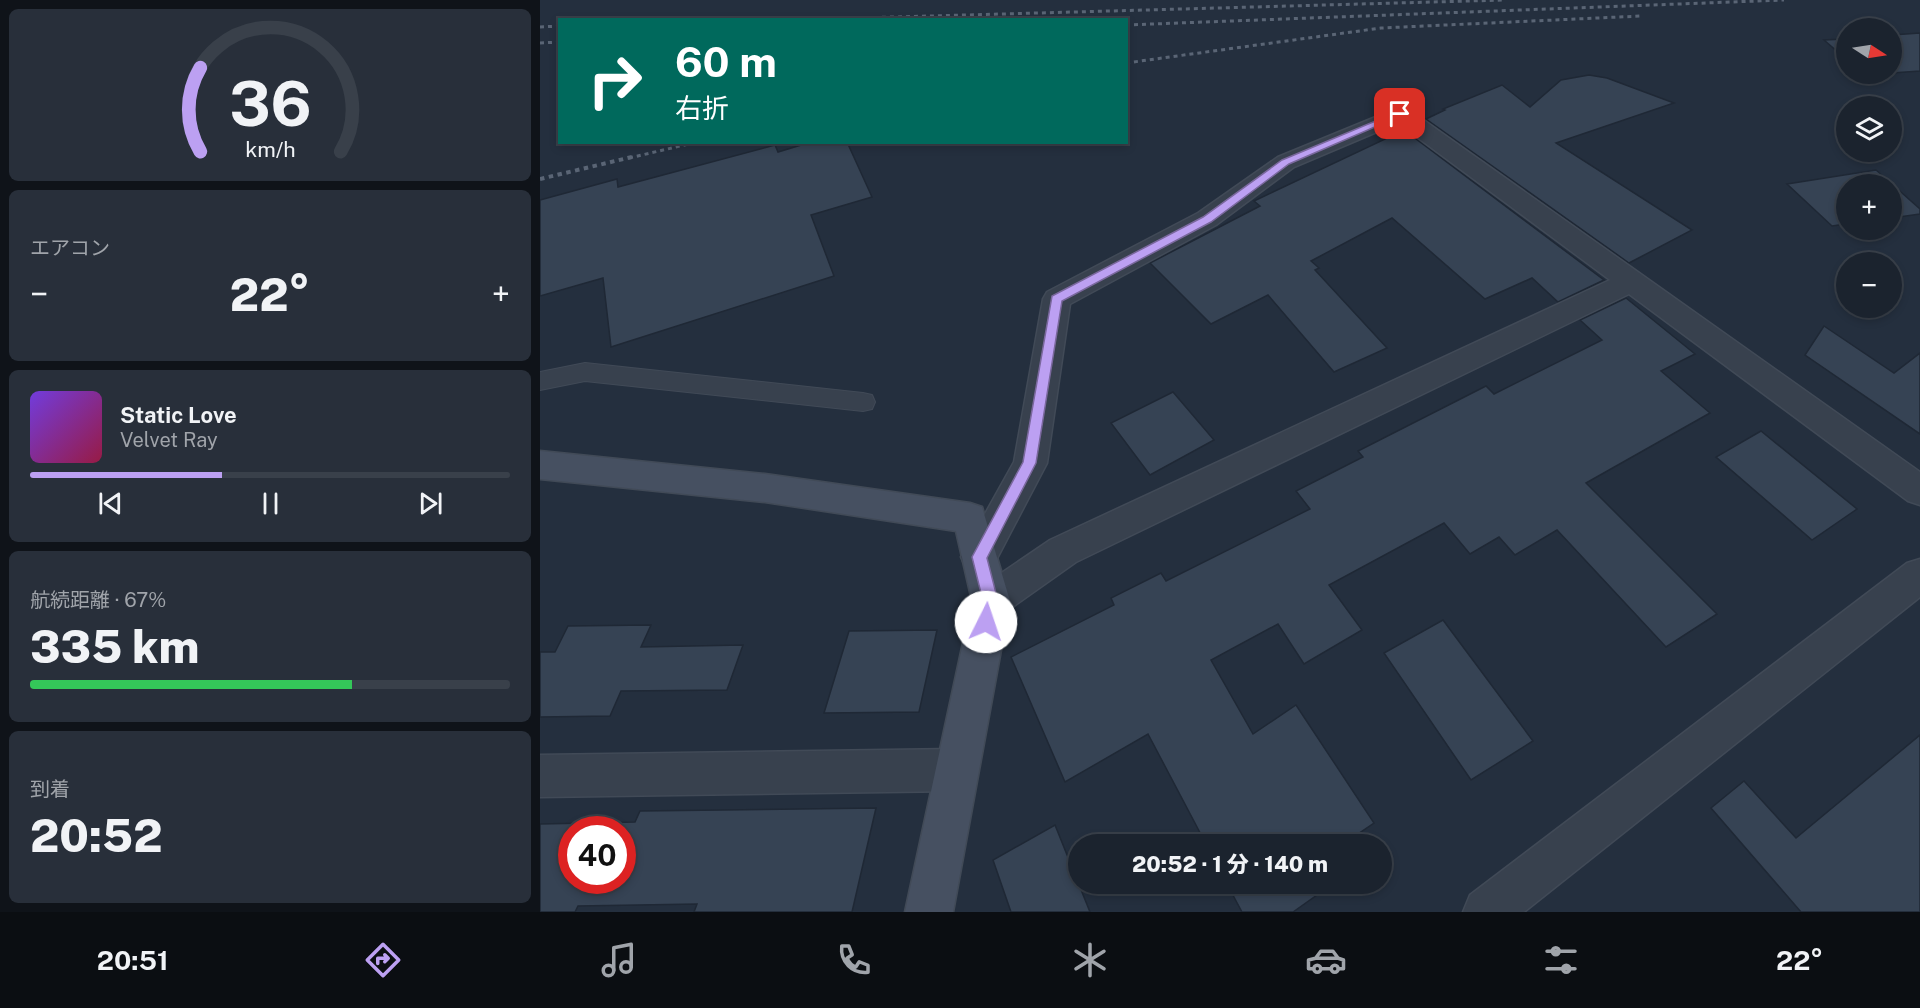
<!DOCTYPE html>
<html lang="ja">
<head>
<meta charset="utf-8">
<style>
  :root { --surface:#1b232e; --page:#282f3a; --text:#f1f3f6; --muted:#a0a4aa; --line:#39404a; --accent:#bca0f2 }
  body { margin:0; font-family:"Public Sans","Noto Sans JP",sans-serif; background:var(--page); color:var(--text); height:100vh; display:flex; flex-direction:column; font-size:22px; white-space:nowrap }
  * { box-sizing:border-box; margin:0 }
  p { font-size:20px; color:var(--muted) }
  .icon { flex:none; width:33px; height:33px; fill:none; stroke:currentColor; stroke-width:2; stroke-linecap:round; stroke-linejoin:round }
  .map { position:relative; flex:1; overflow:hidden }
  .details { display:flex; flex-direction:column; gap:9px; padding:9px; background:#0f1319; width:540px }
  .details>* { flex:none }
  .top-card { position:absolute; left:18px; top:18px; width:570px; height:126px; border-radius:0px; box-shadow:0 3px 9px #0003,0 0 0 2px var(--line); background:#00695c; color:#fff; overflow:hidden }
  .needle { width:39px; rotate:102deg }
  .tools { position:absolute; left:1296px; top:18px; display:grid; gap:12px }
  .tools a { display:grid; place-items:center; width:66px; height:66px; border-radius:50%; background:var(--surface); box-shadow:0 3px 9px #0003,0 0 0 2px var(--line); font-size:30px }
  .speed { position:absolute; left:18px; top:816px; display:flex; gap:12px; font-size:30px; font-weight:700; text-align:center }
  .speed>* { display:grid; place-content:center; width:78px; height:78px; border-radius:50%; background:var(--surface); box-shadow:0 3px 9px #0003,0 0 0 2px var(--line); line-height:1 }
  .speed .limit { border:9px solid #d22; background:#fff; color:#111 }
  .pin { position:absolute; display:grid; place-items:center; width:51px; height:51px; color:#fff; margin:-26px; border-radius:12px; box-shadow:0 3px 9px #0006 }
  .me { position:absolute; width:66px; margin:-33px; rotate:4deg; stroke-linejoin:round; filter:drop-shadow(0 0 4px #0008) }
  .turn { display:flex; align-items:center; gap:21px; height:126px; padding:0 18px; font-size:27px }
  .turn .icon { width:78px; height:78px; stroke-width:2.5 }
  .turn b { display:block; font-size:42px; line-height:51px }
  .big { font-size:45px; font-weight:800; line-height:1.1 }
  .details .tile { flex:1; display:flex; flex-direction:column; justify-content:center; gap:9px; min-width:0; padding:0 21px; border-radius:9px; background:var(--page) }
  .details .dial { align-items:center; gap:0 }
  .dial svg { height:156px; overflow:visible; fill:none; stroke:var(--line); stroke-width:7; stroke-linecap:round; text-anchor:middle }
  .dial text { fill:var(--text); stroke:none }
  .song { display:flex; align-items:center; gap:18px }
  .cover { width:72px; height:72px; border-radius:9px; background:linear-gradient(135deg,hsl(260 70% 55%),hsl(340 70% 35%)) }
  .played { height:6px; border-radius:3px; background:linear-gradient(90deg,var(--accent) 40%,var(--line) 40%) }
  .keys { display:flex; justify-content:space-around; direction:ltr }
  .heat { display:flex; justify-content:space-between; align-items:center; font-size:33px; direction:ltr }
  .charge { height:9px; border-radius:4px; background:linear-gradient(90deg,#34c759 67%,var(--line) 0) }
  .trip { position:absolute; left:528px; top:834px; width:324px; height:60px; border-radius:30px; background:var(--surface); box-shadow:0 3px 9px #0003,0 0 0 2px var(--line); font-weight:800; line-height:60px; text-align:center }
  .tab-bar { display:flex; height:96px; justify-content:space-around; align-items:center; background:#0b0e12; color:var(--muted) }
  .tab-bar .icon { width:42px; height:42px }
  .tab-bar .current { color:var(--accent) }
  .tab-bar b { font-size:27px; color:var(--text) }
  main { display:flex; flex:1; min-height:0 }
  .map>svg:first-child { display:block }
</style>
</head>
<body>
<main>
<section class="details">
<div class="tile dial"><svg viewBox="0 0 100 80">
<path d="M14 69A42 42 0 1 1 86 69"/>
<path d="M14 69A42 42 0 0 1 14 26" stroke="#bca0f2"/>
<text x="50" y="56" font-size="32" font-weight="700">36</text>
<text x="50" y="72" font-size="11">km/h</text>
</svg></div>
<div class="tile"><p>エアコン</p>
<div class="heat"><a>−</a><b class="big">22°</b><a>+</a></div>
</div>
<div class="tile">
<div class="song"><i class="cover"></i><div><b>Static Love</b><p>Velvet Ray</p></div></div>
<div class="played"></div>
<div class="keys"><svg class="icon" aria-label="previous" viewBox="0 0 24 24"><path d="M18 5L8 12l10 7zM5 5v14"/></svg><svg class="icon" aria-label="pause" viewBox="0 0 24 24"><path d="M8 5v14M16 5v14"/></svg><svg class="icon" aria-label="next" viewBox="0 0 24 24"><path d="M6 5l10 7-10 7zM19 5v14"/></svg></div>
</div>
<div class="tile"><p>航続距離 · 67%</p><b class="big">335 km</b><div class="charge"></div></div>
<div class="tile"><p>到着</p><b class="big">20:52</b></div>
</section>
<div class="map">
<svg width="1380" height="912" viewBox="0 0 1380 912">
  <rect width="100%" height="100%" fill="#242f3e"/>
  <g fill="#364354" stroke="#1f2835" stroke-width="1.5" fill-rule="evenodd">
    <path d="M1380,33v38l-28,2v-38z"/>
    <path d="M1306,39v20l-22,-19z"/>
    <path d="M1049,75l18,3 67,25 -118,40 136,87 -63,33 -203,-144 19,-9 -2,-1 59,-24 28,22 31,-27z"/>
    <path d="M864,130l200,150 -46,22 -26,-24 -47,21 -93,-81 -81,43 8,7 -4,2 72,78 -53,24 -66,-77 -57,29 -61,-61 110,-57 -6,-5z"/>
    <path d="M271,142h36l25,55 -61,18 23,61 -223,71 -8,-69 -63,18v-96l77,-21 1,8 157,-42 3,7z"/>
    <path d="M1336,170l44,39v5l-28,4v-34h-46v40l-14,2 -45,-42z"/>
    <path d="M1086,298l69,56 -34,17 49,42 -124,70 131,131 -51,33 -109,-117 -42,25 -16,-18 -29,17 -26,-31 -115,62 33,45 -58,34 -26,-40 -67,36 42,74 43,-29 78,118 -31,21h-137l-58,-110 -83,48 -54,-125 103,-52 -3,-7 50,-25 5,8 144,-72 -14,-18 67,-34 -5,-6 128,-65 8,8 108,-54 -22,-20z"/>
    <path d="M1284,326l70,47 26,-20v81l-115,-79z"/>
    <path d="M633,392l41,48 -64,35 -39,-52z"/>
    <path d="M1221,431l96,78 -45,31 -96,-83z"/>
    <path d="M903,620l90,121 -62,39 -87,-127z"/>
    <path d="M111,625l-10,22 102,-2 -16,45 -106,1 -11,25 -70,1v-65h15l13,-26z"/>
    <path d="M397,630l-18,82 -95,1 25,-82z"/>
    <path d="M1380,735v177h-119l-90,-104 33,-27 52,57z"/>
    <path d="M336,808l-24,104h-158l3,-8 -119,2 -3,6h-35v-88l95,-2 5,-11zM32,830h50v50h-50z"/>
    <path d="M515,825l35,87h-79l-18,-52z"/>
    <path d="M687,884h94l3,6 -31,22h-51z"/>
  </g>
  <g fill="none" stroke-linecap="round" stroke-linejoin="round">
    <defs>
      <path id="lane" d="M45,363l278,30 9,2 3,7 -3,7 -9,2 -278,-30 -45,9v-18z"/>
      <g id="street">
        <path d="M860,107l8,2 512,363v33l-12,-4 -279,-207 -553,268 -72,51 -13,5 -13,-5 -6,-12 6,-12 72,-49 560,-260 -212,-157 -104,44 -78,58 -146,79 -23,159 -55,105 -13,5 -13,-5 -5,-11 53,-95 29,-163 4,-7 151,-79 80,-56z"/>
        <path d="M1380,559v38l-396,315h-61l7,-17 437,-332z"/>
        <path d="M417,749l15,6 6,15 -6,15 -15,6 -417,6v-42z"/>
      </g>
      <path id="secondary" d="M0,451l225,23 205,29 12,4 28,94 -57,311h-48l67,-311 -16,-70 -191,-29 -225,-23z"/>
    </defs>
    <use href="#lane" stroke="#414a57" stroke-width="2"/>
    <use href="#street" stroke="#414a57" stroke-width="3"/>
    <use href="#secondary" stroke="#414a57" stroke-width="3"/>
    <use href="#lane" fill="#38414e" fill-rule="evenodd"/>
    <use href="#street" fill="#38414e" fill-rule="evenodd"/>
    <use href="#secondary" fill="#465061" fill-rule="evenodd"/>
    <g stroke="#5a6575" stroke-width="3" stroke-dasharray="4 4" stroke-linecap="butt">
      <path d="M246,20l719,-20"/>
      <path d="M586,25l658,-25"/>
      <path d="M0,27l20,-1"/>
      <path d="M0,43l20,-1"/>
      <path d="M586,63l255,-35 260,-12"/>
      <path d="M89,158l68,-16"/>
    </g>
    <path stroke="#5a6575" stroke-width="4" stroke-dasharray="4.5 4.5" stroke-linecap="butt" d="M0,179l96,-23"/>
  </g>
  <path fill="#bca0f2" stroke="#7a689d" stroke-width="1.5" d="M857,112l8,2 -116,50 -78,58 -149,79 -26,162 -49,95 11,43 -6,26 -6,2 -5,-2 -2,-5 4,-21 -11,-44 51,-95 29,-166 151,-79 79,-57z"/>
</svg>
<div class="tools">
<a><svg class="needle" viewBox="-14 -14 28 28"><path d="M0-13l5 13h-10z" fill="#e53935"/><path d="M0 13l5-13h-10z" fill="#a0a4aa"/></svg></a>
<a><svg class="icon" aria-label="layers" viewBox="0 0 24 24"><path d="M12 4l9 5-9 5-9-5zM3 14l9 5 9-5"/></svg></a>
<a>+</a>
<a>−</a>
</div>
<div class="speed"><div class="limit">40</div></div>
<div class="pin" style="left:860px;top:114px;background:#d93025"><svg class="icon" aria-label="arrive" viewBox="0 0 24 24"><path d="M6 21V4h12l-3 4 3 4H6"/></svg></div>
<svg class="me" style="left:446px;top:622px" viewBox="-20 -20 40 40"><circle r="19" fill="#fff"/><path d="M0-13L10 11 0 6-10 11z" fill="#bca0f2"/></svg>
<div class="trip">20:52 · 1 分 · 140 m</div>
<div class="top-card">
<div class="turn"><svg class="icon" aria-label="right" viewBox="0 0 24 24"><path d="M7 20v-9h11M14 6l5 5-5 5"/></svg><div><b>60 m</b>右折</div></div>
</div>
</div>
</main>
<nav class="tab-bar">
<b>20:51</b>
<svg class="icon current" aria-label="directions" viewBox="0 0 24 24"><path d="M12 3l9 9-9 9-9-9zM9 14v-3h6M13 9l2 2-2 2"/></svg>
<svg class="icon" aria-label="music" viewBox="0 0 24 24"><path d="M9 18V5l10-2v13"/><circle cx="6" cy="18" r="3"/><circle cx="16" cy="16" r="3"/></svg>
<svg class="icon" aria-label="phone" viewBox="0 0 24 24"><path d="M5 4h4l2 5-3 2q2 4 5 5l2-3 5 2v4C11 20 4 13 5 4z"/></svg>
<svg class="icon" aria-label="climate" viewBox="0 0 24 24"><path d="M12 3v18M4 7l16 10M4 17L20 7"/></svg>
<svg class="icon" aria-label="car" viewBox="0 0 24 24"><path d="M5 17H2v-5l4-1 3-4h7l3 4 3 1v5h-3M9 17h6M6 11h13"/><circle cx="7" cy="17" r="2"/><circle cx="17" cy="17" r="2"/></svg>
<svg class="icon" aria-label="filters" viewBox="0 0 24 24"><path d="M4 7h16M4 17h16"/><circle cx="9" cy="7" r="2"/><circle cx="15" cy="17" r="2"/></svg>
<b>22°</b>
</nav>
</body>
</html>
